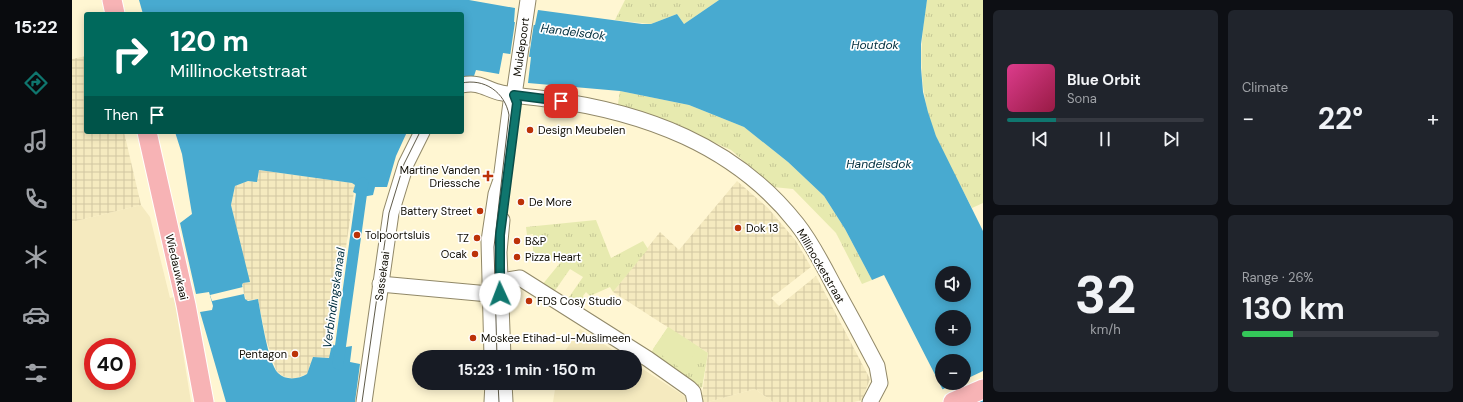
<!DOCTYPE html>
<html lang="en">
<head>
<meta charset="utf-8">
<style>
  :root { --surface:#171b24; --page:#20242c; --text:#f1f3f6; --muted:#9ea1a6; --line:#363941; --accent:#0f766e }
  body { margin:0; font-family:"DM Sans",sans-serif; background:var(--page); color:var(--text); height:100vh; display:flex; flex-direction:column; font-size:15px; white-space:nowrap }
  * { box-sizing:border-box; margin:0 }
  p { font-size:13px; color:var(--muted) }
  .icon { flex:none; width:22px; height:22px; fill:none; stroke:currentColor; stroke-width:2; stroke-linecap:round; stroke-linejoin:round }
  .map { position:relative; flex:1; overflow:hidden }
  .sheet { display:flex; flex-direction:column; gap:10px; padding:10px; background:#0d0f14; width:480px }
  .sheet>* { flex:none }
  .top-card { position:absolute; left:12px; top:12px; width:380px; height:122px; border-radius:4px; box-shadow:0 2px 10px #0003; background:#00695c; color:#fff; overflow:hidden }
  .tools { position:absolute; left:863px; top:266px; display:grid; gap:8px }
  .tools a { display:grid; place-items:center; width:36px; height:36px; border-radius:50%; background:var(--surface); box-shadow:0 2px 10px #0003; font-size:20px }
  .speed { position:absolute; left:12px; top:338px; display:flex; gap:8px; font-size:20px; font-weight:700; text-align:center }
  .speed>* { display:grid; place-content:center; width:52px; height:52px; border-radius:50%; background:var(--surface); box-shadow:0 2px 10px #0003; line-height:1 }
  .speed .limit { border:6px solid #d22; background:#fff; color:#111 }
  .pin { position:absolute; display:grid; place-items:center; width:34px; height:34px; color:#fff; margin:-17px; border-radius:8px; box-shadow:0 2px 6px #0006 }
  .me { position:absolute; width:44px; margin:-22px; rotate:358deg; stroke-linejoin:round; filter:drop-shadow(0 0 3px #0008) }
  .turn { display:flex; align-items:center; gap:14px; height:84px; padding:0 20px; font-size:18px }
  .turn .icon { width:52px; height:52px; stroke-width:2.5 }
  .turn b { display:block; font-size:28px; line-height:34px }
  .then { display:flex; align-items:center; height:38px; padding:0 20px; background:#0003; gap:8px; font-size:15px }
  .big { font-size:30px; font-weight:700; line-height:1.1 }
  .sheet .widget { flex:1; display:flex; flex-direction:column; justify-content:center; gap:6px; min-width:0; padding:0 14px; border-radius:6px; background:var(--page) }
  .sheet .dial { align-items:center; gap:0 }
  .dial b { font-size:52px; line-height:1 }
  .song { display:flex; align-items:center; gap:12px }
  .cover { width:48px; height:48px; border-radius:6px; background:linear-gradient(135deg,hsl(330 70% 55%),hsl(340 70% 35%)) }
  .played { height:4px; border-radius:2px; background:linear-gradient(90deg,var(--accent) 25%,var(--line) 25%) }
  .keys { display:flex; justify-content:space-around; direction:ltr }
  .heat { display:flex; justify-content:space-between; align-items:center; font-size:22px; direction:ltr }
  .charge { height:6px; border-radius:3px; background:linear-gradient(90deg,#34c759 26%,var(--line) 0) }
  .sheet .tiles { flex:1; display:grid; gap:10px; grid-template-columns:repeat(2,1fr) }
  .trip { position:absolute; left:340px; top:350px; width:230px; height:40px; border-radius:20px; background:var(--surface); box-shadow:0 2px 10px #0003; font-weight:700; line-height:40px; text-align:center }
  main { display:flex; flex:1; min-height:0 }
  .tab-bar { display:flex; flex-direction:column; width:72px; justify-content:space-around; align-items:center; background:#090b0e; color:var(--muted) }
  .tab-bar .icon { width:28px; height:28px }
  .tab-bar .on { color:var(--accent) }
  .tab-bar b { font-size:18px; color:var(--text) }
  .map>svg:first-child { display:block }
</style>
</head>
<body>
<main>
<nav class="tab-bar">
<b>15:22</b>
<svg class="icon on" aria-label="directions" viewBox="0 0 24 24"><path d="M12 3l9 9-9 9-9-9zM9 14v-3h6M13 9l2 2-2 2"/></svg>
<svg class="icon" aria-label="music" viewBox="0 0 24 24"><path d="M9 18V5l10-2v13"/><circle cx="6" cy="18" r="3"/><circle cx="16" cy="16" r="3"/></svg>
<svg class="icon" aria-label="phone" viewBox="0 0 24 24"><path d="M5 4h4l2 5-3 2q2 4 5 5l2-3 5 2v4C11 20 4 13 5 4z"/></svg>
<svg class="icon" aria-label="climate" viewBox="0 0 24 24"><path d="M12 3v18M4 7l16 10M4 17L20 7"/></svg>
<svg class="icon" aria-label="car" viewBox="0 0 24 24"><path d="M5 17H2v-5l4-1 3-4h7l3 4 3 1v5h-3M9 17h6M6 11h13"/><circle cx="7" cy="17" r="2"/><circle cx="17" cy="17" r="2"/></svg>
<svg class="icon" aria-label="filters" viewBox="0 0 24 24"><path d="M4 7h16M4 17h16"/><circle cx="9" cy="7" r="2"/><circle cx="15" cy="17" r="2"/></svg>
</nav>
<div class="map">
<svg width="911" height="402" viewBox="0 0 911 402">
  <defs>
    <pattern id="industrial-grid" width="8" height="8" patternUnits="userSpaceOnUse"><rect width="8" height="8" fill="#f5eabf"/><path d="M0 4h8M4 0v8" fill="none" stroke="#d1c7a2"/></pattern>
    <pattern id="grass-tufts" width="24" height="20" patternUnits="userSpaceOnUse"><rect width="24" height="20" fill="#e7eaaf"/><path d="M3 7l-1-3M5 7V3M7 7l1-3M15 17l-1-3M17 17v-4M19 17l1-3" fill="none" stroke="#c5c795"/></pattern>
  </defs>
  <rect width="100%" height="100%" fill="#fff6d2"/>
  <g fill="#f5eabf" fill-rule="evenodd">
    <path d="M69,205l9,12 20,81 4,-1 17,105h-119v-180zM21,347h34v34h-34z"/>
    <path d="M508,329l44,28h-63l2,-7 2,1z"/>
    <path d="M563,364l51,33 -1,5h-132l3,-19h79z"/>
    <path d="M683,389l18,13h-65z"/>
  </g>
  <g fill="url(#industrial-grid)">
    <path d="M14,56v76h38l17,73 -69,17v-163z"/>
    <path d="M187,170l94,13 2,2 -25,173 -17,-1 -6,17 -13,5 -12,-3 -6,-6 -10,-31 -8,-40 -12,1 -4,-14 1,-3 6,-1 -18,-77 4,-19 13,-5 8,1z"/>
    <path d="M665,181l31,27 28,33 15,26 -40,31 8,8 37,-30 54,103 -8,21 -8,2h-81l-18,-13 -47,13h-7l7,-49 -95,-61 47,-60 19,18z"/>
  </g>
  <g fill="url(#grass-tufts)">
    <path d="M553,0h94l-35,24 -7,-10 -26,10 -36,-4z"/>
    <path d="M855,0h56v203l-11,5c-12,-24 -26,-47 -36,-72 -18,-44 -17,-90 -9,-136z"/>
    <path d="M548,91l69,14 55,22 44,35 36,34 21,33 27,51 -10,4 -26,-51 -43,-44 -20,-2 -42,-37 -49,-22 -65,-18z"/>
    <path d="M524,220l15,38 32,-17 5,8 -35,43 -3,-5 -20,9 -4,-4 -3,4 1,2 -6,9 -11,-7 16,-23 -13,-8 -16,23 -12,-7 18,-22 -15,-8 -12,-2v-19l-6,1 -1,-8z"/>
    <path d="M596,327l40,26 -6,35 -52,-34z"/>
  </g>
  <path fill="#e7eaaf" d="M596,327l31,20 -16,23 -30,-21z"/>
  <g fill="#48aad0" fill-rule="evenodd">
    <path d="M67,0h330l46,8 -1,14 21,3 3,-15 104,14h9l26,-10 7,10 35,-24h208l-6,44v24l2,24 5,20 8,24 47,95v171h-34l-65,-127 -12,5 -27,-51 -21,-33 -36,-34 -44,-35 -55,-22 -69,-14 -92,-8 3,-26 -28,-4 -4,21 -23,-4 -2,6h-12v-62h-319zM870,273h22v22h-22zM870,317h22v22h-22zM870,361h22v22h-22z"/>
    <path d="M103,132h232l-11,24 -9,31h-12l-2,8 -11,2 -9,-5 2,-7 -3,-2 -93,-13 -2,12 -9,-1 -13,5 -4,19 19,77 -7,1 -1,2 3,14 3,2 10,-2c3,15 10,64 20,74 8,8 21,6 29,1l6,-17 16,1 3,-14 8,4 12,-2 -2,16 10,2 -5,38h-129l-26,-90 12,-2 1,-4 -4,-14 -13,2 -16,-71 12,-9 -10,-60z"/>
  </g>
  <g fill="#fff6d2">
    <path d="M444,15v5l18,3 -7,47 2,-11 -19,-3z"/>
    <path d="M171,287l1,7 -32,7 -2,-6z"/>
    <path d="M911,371v28l-37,3 -5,-12 16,-7h7v-3z"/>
  </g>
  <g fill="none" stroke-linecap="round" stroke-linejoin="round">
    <path stroke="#48aad0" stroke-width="11" d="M266,364l25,-181"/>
    <defs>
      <g id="minor">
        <path d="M390,85c19,-4 24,5 40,8 15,3 30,4 45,6 97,13 188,46 250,125 15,19 26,41 37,62 15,27 29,53 43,80l3,17 -10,19"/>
        <path d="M430,220l-3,32 4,105"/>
        <path d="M428,281l20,-3 128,81 41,29 4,4 2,10"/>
        <path d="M308,284l109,10h10"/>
        <path d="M420,357l-3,-116 7,-47 5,-14 10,-78 3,-7 14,-95"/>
        <path d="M432,383l1,19"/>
        <path d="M292,402l27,-189 15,-49 16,-32"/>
        <path d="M420,402l1,-19"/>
      </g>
      <g id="major">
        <path d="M40,0l3,14"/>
        <path d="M75,132l39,173 18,97"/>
        <path d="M881,402l30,-13"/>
      </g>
    </defs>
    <use href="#minor" stroke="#918868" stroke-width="17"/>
    <use href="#major" stroke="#fff" stroke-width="21"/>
    <use href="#minor" stroke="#fff" stroke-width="15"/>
    <use href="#major" stroke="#f7b3b5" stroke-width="19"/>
    <g stroke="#605b49" stroke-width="1">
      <path d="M390,83c22,-5 43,9 47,32l-15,132 3,110"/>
      <path d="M426,383l1,19"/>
      <path d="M290,402l27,-189 15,-49 16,-32"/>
    </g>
  </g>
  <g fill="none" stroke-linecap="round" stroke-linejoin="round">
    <defs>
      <path id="route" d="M428,294v-59l17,-132 -3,-8 47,6"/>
    </defs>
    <use href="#route" stroke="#0a4d48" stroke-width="10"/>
    <use href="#route" stroke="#0f766e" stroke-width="7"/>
  </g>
  <g fill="#bc3208" stroke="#fff" stroke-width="1.5">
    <circle cx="458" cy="130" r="4"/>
    <path d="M414 170h4v4h4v4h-4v4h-4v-4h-4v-4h4z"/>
    <circle cx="449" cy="202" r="4"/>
    <circle cx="408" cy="211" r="4"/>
    <circle cx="666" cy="228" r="4"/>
    <circle cx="285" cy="235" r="4"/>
    <circle cx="405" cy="238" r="4"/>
    <circle cx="445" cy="241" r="4"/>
    <circle cx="403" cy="254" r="4"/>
    <circle cx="445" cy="257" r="4"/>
    <circle cx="457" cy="301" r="4"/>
    <circle cx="401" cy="338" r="4"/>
    <circle cx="223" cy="354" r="4"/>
  </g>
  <g text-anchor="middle" stroke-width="3.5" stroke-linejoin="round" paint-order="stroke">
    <g font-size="11" fill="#0e0b02" stroke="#fff">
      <text transform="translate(449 47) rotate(-82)" y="4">Muidepoort</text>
      <text transform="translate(749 266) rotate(60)" y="4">Millinocketstraat</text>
      <text transform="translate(105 267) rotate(77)" y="4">Wiedauwkaai</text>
      <text transform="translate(310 276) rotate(-82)" y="4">Sassekaai</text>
    </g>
    <g font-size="11" fill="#0e0b02" stroke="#fff" text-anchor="start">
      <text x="466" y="134">Design Meubelen</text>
      <text x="408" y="174" text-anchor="end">Martine Vanden<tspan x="408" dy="13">Driessche</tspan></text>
      <text x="457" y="206">De More</text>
      <text x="400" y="215" text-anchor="end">Battery Street</text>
      <text x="674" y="232">Dok 13</text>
      <text x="293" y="239">Tolpoortsluis</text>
      <text x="397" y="242" text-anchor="end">TZ</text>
      <text x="453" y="245">B&amp;P</text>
      <text x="395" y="258" text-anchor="end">Ocak</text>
      <text x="453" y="261">Pizza Heart</text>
      <text x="465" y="305">FDS Cosy Studio</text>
      <text x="409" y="342">Moskee Etihad-ul-Muslimeen</text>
      <text x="215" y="358" text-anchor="end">Pentagon</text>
    </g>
    <g font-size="12" font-style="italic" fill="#002e3e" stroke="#fff">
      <text transform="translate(501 32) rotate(7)" y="4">Handelsdok</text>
      <text x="803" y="49">Houtdok</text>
      <text x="807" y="168">Handelsdok</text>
      <text transform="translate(262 298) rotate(-82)" y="4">Verbindingskanaal</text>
    </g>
  </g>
</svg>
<div class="tools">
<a><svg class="icon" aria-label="sound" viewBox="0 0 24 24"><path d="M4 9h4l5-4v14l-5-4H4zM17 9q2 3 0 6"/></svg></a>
<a>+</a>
<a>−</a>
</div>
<div class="speed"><div class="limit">40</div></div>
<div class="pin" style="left:489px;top:101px;background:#d93025"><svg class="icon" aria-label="arrive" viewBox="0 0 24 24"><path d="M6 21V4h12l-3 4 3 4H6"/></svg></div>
<svg class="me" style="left:428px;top:294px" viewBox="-20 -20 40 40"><circle r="19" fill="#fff"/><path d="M0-13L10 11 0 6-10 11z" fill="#0f766e"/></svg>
<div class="trip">15:23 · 1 min · 150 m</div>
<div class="top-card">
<div class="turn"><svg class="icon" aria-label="right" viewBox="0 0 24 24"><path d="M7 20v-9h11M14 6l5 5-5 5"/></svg><div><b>120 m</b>Millinocketstraat</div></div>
<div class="then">Then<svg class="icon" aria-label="arrive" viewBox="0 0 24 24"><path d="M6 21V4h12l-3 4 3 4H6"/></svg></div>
</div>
</div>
<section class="sheet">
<div class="tiles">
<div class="widget">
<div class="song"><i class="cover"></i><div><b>Blue Orbit</b><p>Sona</p></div></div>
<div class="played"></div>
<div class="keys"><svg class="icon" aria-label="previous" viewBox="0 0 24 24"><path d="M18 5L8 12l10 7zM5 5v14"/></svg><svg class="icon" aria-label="pause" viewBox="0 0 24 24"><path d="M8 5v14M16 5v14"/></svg><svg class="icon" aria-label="next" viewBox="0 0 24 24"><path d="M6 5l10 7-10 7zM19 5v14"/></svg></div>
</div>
<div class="widget"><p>Climate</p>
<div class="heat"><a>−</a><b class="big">22°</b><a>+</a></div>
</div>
<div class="widget dial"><b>32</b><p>km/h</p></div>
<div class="widget"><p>Range · 26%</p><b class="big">130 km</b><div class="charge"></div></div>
</div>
</section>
</main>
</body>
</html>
